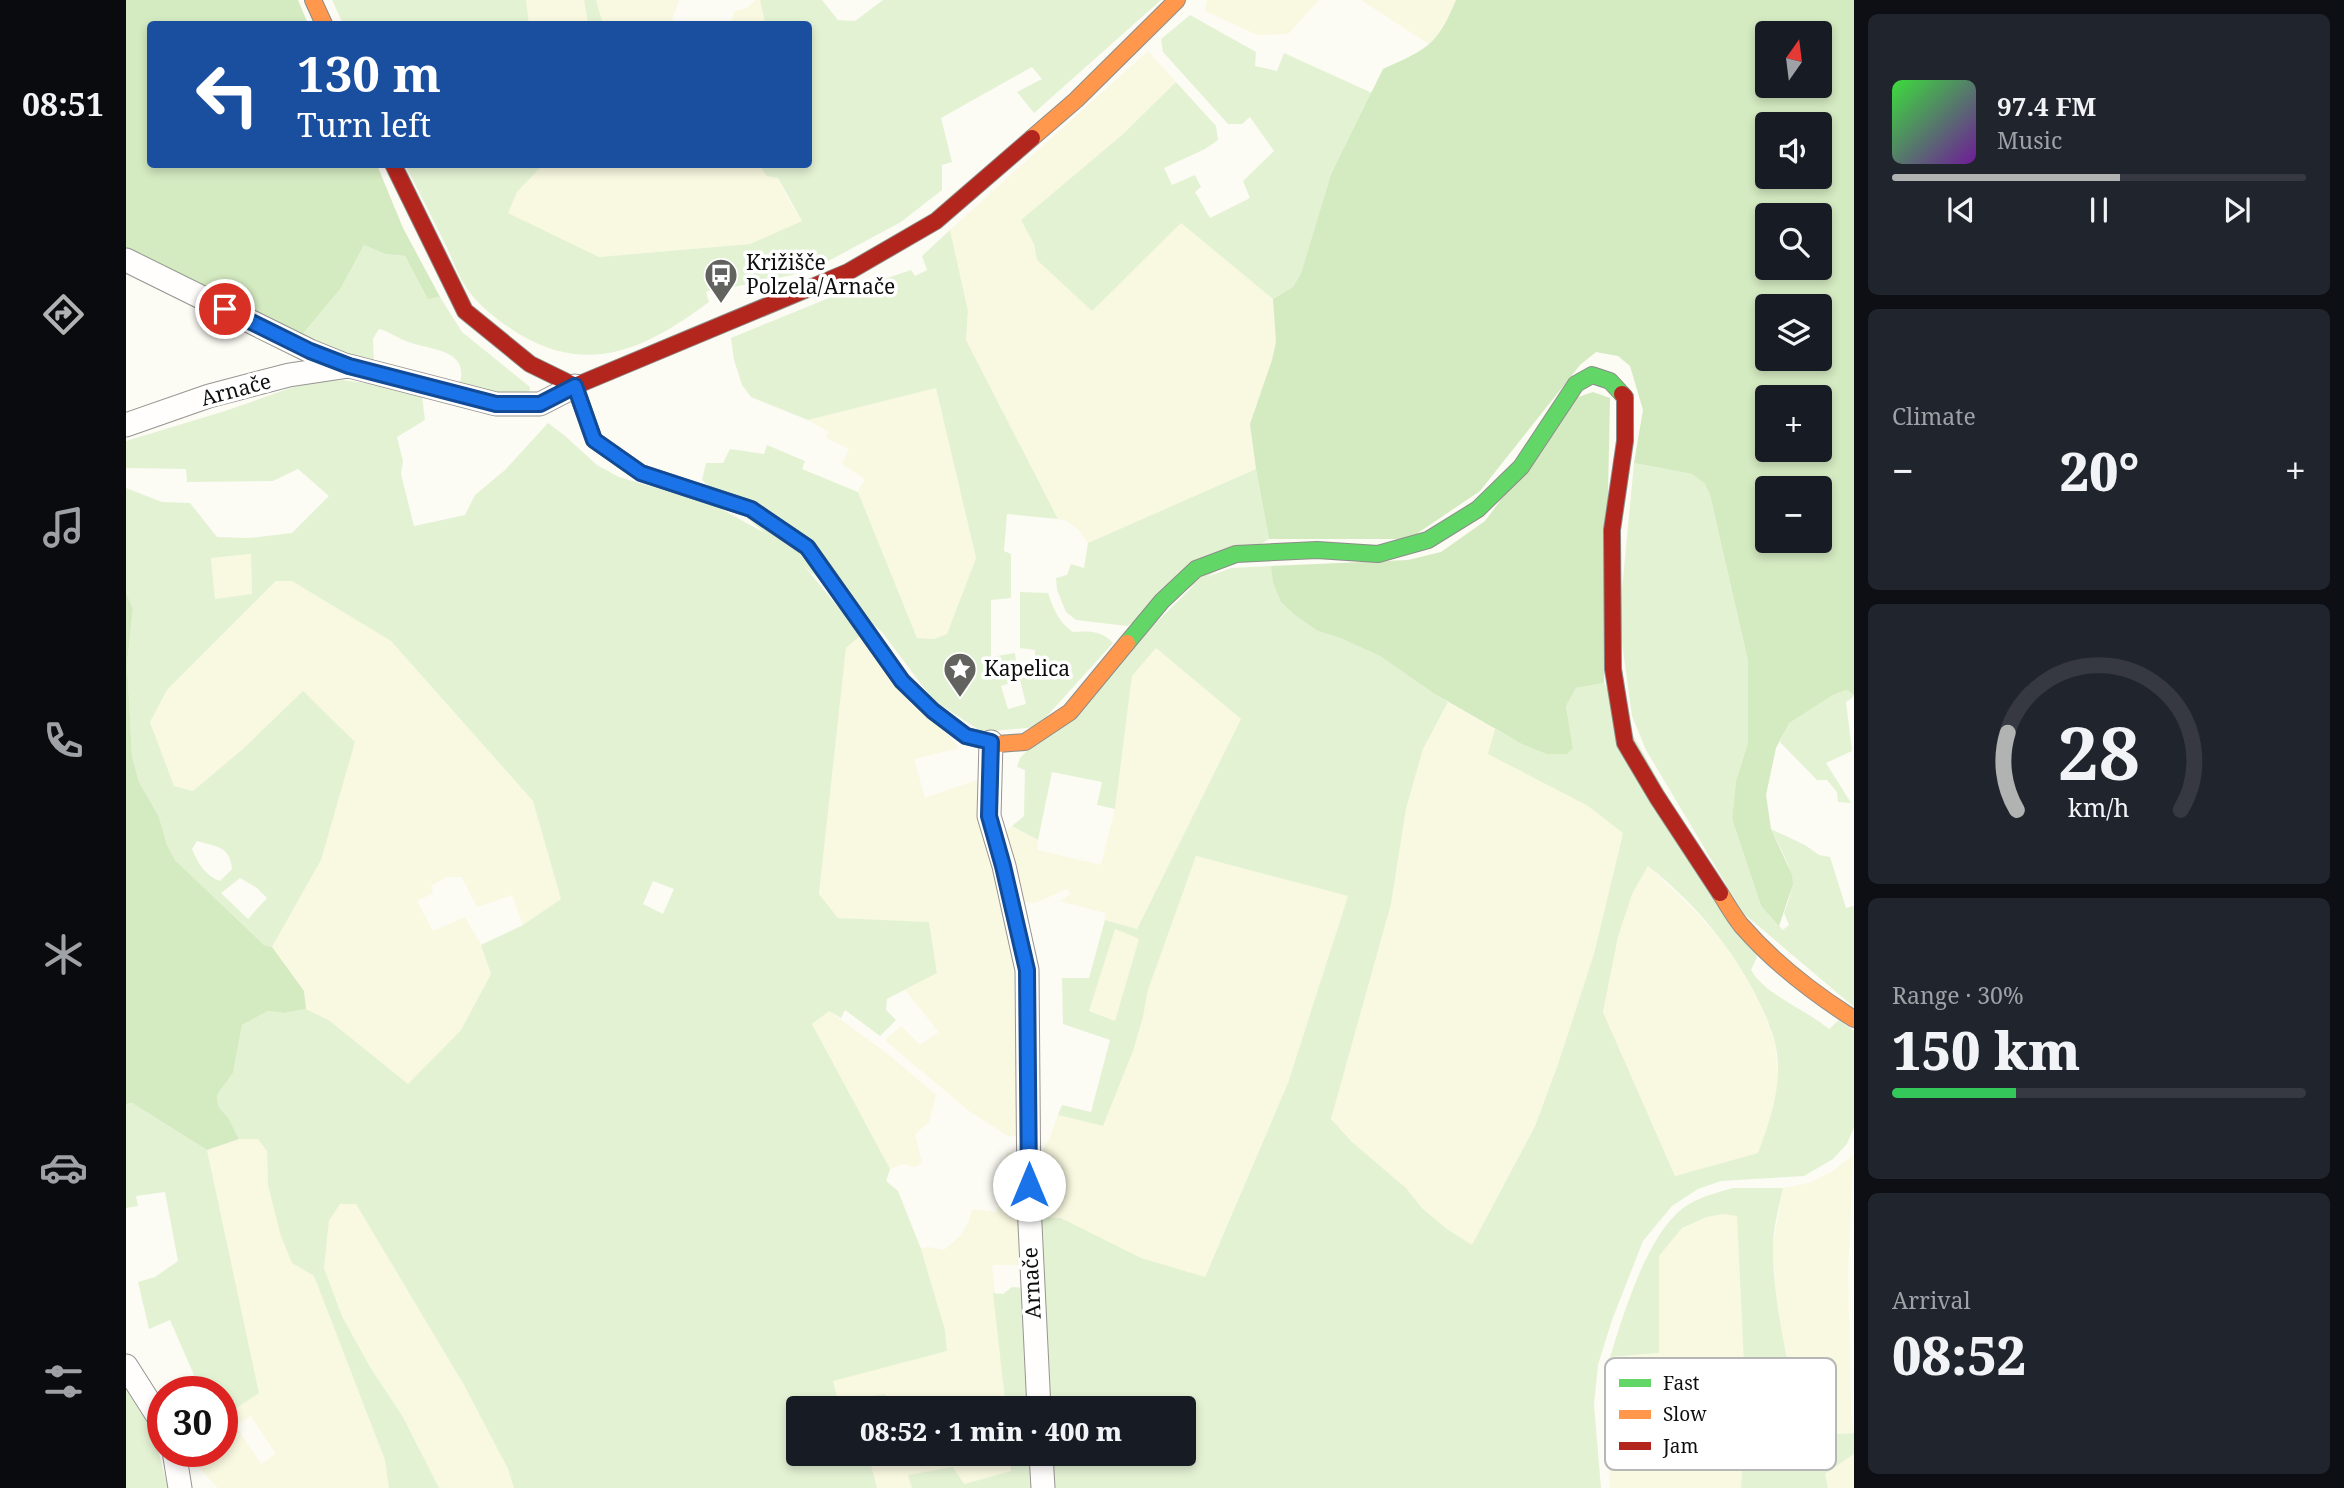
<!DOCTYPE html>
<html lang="en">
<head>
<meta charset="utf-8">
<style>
  :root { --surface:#171b24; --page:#20242c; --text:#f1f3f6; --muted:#9ea1a6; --line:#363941; --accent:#b1b2b2 }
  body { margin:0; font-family:"Noto Serif",serif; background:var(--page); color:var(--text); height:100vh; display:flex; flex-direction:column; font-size:26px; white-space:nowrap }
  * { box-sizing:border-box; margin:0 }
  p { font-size:23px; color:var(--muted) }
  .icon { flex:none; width:38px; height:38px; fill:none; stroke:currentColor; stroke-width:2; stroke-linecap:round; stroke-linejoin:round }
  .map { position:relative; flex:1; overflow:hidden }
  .sheet { display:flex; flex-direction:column; gap:14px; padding:14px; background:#0d0f14; width:490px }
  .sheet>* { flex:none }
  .guide { position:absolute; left:21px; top:21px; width:665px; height:147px; border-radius:7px; box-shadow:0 4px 10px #0003; background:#1a4fa0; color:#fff; overflow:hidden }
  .needle { width:46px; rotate:14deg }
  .tools { position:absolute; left:1629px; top:21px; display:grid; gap:14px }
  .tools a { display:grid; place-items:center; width:77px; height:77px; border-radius:7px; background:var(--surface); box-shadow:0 4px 10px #0003; font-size:35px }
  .speed { position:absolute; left:21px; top:1376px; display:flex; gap:14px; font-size:35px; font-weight:700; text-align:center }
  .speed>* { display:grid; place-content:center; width:91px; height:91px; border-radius:50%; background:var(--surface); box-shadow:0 4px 10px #0003; line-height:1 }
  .speed .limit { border:10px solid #d22; background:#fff; color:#111 }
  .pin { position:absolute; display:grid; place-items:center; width:60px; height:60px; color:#fff; margin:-30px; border:4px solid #fff; border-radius:50%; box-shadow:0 2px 7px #0007 }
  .me { position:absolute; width:77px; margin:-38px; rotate:0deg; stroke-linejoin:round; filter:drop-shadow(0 0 5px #0008) }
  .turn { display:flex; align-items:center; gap:24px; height:147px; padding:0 35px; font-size:32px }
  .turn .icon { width:91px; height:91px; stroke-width:2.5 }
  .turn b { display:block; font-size:49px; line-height:60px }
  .big { font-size:52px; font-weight:800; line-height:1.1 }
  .sheet .widget { flex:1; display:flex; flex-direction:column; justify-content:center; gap:10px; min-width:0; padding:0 24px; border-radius:10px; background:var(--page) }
  .sheet .dial { align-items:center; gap:0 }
  .dial svg { height:182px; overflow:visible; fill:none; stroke:var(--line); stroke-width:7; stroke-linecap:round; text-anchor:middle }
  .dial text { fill:var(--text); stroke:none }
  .song { display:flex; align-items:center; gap:21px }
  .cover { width:84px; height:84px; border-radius:10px; background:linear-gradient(135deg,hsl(120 70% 55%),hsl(280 70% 35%)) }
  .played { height:7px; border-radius:4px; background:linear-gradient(90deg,var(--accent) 55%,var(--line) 55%) }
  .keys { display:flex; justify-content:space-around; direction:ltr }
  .heat { display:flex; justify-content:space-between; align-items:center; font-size:38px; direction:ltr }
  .charge { height:10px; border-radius:5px; background:linear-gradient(90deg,#34c759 30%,var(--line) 0) }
  .trip { position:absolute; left:660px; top:1396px; width:410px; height:70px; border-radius:7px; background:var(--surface); box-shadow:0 4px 10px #0003; font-weight:800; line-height:70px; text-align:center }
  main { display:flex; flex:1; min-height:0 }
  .tabs { display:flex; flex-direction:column; width:126px; justify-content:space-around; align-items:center; background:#090b0e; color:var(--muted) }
  .tabs .icon { width:49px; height:49px }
  .tabs .selected { color:var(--accent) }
  .tabs b { font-size:32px; color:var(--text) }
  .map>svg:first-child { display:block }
</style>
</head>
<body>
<main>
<nav class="tabs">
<b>08:51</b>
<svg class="icon selected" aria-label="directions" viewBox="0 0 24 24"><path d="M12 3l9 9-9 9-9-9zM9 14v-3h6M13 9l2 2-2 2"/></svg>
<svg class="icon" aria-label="music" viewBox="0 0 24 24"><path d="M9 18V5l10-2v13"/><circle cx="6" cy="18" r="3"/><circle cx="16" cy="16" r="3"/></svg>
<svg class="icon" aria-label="phone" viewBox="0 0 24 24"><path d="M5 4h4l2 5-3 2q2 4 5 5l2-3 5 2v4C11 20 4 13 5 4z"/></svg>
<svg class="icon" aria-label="climate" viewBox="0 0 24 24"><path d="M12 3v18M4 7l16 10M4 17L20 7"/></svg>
<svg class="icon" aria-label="car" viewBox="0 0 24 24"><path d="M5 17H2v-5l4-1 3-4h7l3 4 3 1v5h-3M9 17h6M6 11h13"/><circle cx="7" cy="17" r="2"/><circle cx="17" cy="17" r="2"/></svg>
<svg class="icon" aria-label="filters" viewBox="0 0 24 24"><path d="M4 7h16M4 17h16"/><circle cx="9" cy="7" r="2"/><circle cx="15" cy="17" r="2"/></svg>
</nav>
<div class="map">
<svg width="1728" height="1488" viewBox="0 0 1728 1488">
  <rect width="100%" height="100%" fill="#fcfbf4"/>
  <g fill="#f9f8e0" fill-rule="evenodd">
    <path d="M400,0h58l4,24h-59z"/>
    <path d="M470,0h83l-7,20 11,4h-80z"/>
    <path d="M630,0h4l5,24h-35l5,-13 12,-3z"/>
    <path d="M1081,0h112l-31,34 -30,1 -53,-24z"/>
    <path d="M1235,0h95l-12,28 -15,16z"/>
    <path d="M1022,51l28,31 -54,53 -101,85 13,24 3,16 144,-37 92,76 3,43 -4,18 -22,64 6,45 -168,74 -9,-13 -12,-9 -9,-2 -92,-179 2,-29 -18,-81z"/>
    <path d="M637,164l-1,6 16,8 8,18 16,25 -52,23 -151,13 -91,-44 9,-21 26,-27z"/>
    <path d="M810,388l40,170 -29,76 -13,5 -17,-1 -59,-146 7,-13 -23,-15 7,-15 -23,-11 3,-6 -21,-12z"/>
    <path d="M125,554l1,40 -37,5 -4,-41z"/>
    <path d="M151,581h15l99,60 142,160 28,98 -38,26 -11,-30 -35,12 -15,-30h-16l-15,9 2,7 -16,8 16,30 32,-14 16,28 10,29 -30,56 -53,54 -78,-63 -24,-12 -2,-18 -32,-44 49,-87 -77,-112 -51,43 -19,-5 -24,-64 17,-32z"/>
    <path d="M735,635l98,113 -45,11 11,39 52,-18 1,28 34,120 7,208h-11l-39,-25 -84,-71 16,-14 19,19 19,-13 -34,-42 32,-17 -8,-51 -91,-4 -19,-24 27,-246z"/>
    <path d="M1030,648l85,71 -104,210 -32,-9v-7l-45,-12 11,-7 -4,-5 -32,14 -12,-1 -22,-67 11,-9 26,14 -1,10 64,15 14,-56 17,-133z"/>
    <path d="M1322,702l47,27 -6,25 99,52 35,26 -29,122 -36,110 -23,61 -63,120 -25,-16 -25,-21 -16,-20 -54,-46 -21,-23 60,-215 15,-95 17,-60z"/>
    <path d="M1070,856l152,40 -60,187 -84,195 -63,-20 -80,-40 -26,-2 -2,-47 17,-32 8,-22 45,10 30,-74 10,-34 5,-27z"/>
    <path d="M1521,865l46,44 28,31 24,34 15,30 15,39 3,38 -6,33 -14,39 -83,23 -72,-164 15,-75 15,-45z"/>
    <path d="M988,929l25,10 -24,82 -26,-10z"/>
    <path d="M703,1011l60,44 47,40 -7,27 -14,12 7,29 -7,4 -12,-3 -13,5 -78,-145z"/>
    <path d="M113,1139h19l9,12 1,35 24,77 22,13 71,184 4,28h-171l-31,-33 6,-4h29v-33l37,-25 -52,-243zM125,1416l25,38 -15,10 -26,-39z"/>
    <path d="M881,1152l8,2 5,11 5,100h-33l14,144h-117l-5,-15 -46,6 -5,-20 114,-29 -2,-21 -24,-81 7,-2 16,3 16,-14 9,-15 3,-12 25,3z"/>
    <path d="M1727,1155l-5,118 3,141 3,19 -51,3 -8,-50 -18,-72 -4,-69 10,-57 26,-5 24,-12z"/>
    <path d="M213,1204h17l108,181 44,84 6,19h-75l-36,-71 -33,-50 -28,-51 -18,-48 5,-47z"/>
    <path d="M1597,1214l14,2 9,193 -5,79h-131l-6,-89 6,-42 49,-4v-97l21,-26 27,-13z"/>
    <path d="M742,1454h142l1,17 -47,13 -55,-8 3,12h-35z"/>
    <path d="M1728,1454v34h-26l-3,-14z"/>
  </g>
  <g fill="#e4f2d4" fill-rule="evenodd">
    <path d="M206,0h194l3,24h-186z"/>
    <path d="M458,0h12l7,24h-15z"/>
    <path d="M634,0h62l16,20 17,1 28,-21h278l-127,113 -17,-21 25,-13 -10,-12 -91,51 11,44 -10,3v25l-41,32 -82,44 -27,9 -58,12 -4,-6 -24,11 3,10c-61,45 -118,75 -190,32 -19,-12 -39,-27 -52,-45 -8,-12 -13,-26 -19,-39 -14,-28 -28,-57 -43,-85h138l-26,27 -9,21 91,44 151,-13 52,-23 -24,-43 -11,-2 -5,-6 1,-5 45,-1v-140h-43z"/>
    <path d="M1064,15l66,37 -1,14 22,5 7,-18 88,40 -41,81 -30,99 -8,14 -20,12 -92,-76 -89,88 -55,-51 -3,-16 -13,-24 101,-85 54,-53 40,44 2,14 -13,9 -41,19 8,17 23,-10 6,12 -6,5 15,26 40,-20 -7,-17 31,-30 -24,-34 -8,7h-14l-65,-72 -2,-13z"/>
    <path d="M824,230l18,81 -2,29 92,179 -51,-5 -3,37 7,3v44l-20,2v57l24,-4 2,17 18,-1v-19l-15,-2v-56l28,1c6,17 10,28 25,39 16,-1 28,-2 40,11l-76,84 -55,5 -49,-32 -51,-68 -180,-152 4,-17h17l7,-14 34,5 3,-9 38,16 -3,8 56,23 59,146 17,1 13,-5 29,-76 -40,-170 -128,32 -57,-23 -9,-12 -8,-25 -3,-22 103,-42 77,-26 4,6 12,-6 -5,-14zM894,680l6,24 -18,5 -7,-23z"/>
    <path d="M238,245l21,9 20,2 23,42 12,-1 22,35 68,55 -1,8 -48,-4 -22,-5c12,-37 -26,-35 -50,-44 -11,-3 -18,-10 -30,-13l-6,10 1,26 -73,-29 40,-48z"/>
    <path d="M216,380l30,4 50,13 3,23 -28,17 6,24 -2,13 13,52 51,-11 10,-20 30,-25 43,-47 16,12 33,30 22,12 93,27 75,41 74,90 -15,13 -27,246 19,24 91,4 8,51 -50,26 -1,11 10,10 -16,16 -35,-26 -4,8 -12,-7 -17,13 78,145 -4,12 12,10 23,58 24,81 2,21 -114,30 5,19 47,-6 4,15h-91v45h70l9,34h-363l-6,-19 -44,-84 -108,-181h-16l-11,17 -5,47 18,48 28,51 33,50 36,71h-50l-4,-28 -71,-184 -22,-13 -11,-27 -13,-50 -1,-35 -9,-12h-19l-10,-20 -11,-13 -1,-11 16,-22 9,-48 26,-14 16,2 22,-4 24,12 78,63 53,-54 30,-56 -10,-29 42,-20 38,-26 -28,-98 -142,-160 -99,-60h-16l-109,109 -17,32 24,64 19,5 51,-43 59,-57 52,51 -34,118 -49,87 -8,-2 -89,-85 -8,-15 -8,-28 -20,-35 -7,-25 -5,-94 6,-53 -7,-17v-105l36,14 28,1 27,34 32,1 43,-5 37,-37 -31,-27 -25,12 -86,1 -1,-13 -60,-1v-27l99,-30 83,-29zM125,554l1,40 -37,5 -4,-41zM71,841c20,6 33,5 35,28l-12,12c-15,-5 -22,-18 -28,-32zM114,878l17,10 10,10 -19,21 -27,-26zM527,881l21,8 -11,25 -20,-10z"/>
    <path d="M1508,463l58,11 13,10 5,11 38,166v82l-12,38 -4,38 29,87 22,24 6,-5 -5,-12c16,-37 3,-50 -13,-84l34,16 14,10 11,2 16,51 8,-2v101l-111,-94 -97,-163 -14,-34 -13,-95z"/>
    <path d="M1130,469l13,70 -142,87 -51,-6 -10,-8 -9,-22 -1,-12 11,-3 4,-11 13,4 4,-25z"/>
    <path d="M1145,566l47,65 22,7 40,18 68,46 -25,47 -17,60 -15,95 -60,215 21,23 54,46 16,20 25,21 25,16 63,-119 23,-62 36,-110 29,-121 -35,-27 -100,-52 7,-25 25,14 53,4 -7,-41 10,-18 28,-5 153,274 -6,13c14,25 56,40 78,59l10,-9 15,11v96l-7,17 -14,15 -29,17 -83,5 -23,8 -26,17 -29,35 -31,79 -14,45 -4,40 7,83h-551l-2,-34h135v-45h-138l-10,-193 26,2 80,40 64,19 83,-194 60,-187 -152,-40 -48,134 -5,27 -10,34 -30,75 -45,-11 4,-10 29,7 19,-72 -47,-16 -1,-46h27l16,-58 32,9 104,-210 -85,-71 -24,28 -17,133 -18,-4 5,-23 -50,-10 -14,68 -26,-14 12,-10 1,-46 -8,-3 3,-9 179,-178 32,-12zM1522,866c51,40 96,95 120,156 2,7 6,14 7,21 9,38 -4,75 -17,110l-83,23 -72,-164 15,-75 15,-45zM989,929l24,10 -24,82 -26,-10z"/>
    <path d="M1720,690l8,5 -2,3 -6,4 6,49 -26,12 25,40 -13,-1 -1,-10 -10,-12h-10l-37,-38 8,-19 45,-28z"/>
    <path d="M6,1103l75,47 52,243 -37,25v-27h-47l19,-16 -24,-55 -21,9 -11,-47 17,-5 23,-16 -13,-69 -29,4 2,10 -12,2v-104z"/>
    <path d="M1607,1188h50c-4,19 -10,40 -10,59 0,65 19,126 30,189l51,-3v21l-29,20 3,14h-87l5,-79 -9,-193 -14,-2 -16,3 -25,11 -23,28v97l-49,4c14,-44 36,-120 73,-149 15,-11 33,-15 50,-20z"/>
    <path d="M886,1287l14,1 4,121h-24l-13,-116 10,1z"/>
    <path d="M0,1386l27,45 15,57h-42z"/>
    <path d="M884,1454h24l3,34h-125l-4,-13 45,-8 11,17 47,-13z"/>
  </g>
  <g fill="#d4eac1" fill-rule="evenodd">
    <path d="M0,0h172l10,24h-158v140l227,1 26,63 37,69 -12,2 -23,-43 -20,-2 -21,-9 -23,43 -40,48 -175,-83z"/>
    <path d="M1330,0h398v695l-8,-5 -13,5 -44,28 -13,25 -10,47 5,34 21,46 1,9 -14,42 -18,-20 -29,-87 4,-38 12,-38v-82l-38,-166 -5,-11 -13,-10 -58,-11 9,-53 -13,-44 -12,-10 -22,-4 -16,13 -100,126 -71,48h-140l-13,-70 -6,-45 22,-64 4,-18 -3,-43 20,-12 8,-14 30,-99 52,-105c44,-20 54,-23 73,-69zM1642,33h52v53h-52zM1642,124h52v53h-52zM1642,215h52v53h-52zM1642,306h52v53h-52zM1642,397h52v53h-52zM1642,488h52v53h-52z"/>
    <path d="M1467,392l17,6 -6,285 -28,5 -10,18 7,42 -6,6h-20l-27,-11 -85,-49 -55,-38 -40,-18 -22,-7 -23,-16 -14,-13 -8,-20 -2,-16 137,-6 33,-8 44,-31 93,-124z"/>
    <path d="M0,593l7,16 -6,54 5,94 7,25 20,35 8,28 8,15 89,85 8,2 32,44 2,18 -22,4 -16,-2 -26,14 -9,48 -16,22 1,11 11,13 10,20 -32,11 -75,-47 -6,1z"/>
  </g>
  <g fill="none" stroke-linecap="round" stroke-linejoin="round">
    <defs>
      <g id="street">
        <path d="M0,260l184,91 37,15"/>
        <path d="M0,425l83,-29 80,-21 60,-9 147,38h44l35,-18"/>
        <path d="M865,742l-2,74 15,50 23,104 2,234 10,205"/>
        <path d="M0,1366l37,58"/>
        <path d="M48,1451l6,37"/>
        <path d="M915,1454l2,34"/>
      </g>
      <path id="fast" d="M1001,643l35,-42 34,-32 40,-15 81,-4 61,4 50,-14 50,-31 43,-42 55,-83 16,-9 18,6 12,13"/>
      <g id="slow">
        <path d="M187,0l11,24"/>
        <path d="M906,138l44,-38 101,-100"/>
        <path d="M682,548l94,133 31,30 33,25 32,8 27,-2 45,-30 57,-69"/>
        <path d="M1594,893c7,11 13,22 21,32 32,37 72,68 113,94"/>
      </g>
      <g id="jam">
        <path d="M267,164l72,147 65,53 45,22 19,54 47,33 110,36 57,39"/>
        <path d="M449,386l273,-114 88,-51 96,-83"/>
        <path d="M1496,394l3,3v44l-13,89 1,139 12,74 32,54 63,96"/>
      </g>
    </defs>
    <use href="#street" stroke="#969592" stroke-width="25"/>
    <use href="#fast" stroke="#8c8c89" stroke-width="18"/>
    <use href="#slow" stroke="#8c8c89" stroke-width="18"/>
    <use href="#jam" stroke="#8c8c89" stroke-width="18"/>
    <use href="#street" stroke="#fffefd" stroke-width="23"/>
    <use href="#fast" stroke="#63d668" stroke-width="16"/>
    <use href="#slow" stroke="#ff974d" stroke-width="16"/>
    <use href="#jam" stroke="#b3261e" stroke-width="16"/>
  </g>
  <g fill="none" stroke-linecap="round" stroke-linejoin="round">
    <defs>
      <path id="route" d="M99,309l85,42 39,15 147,38h44l35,-18 19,54 47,33 110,36 56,38 95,134 31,30 33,25 25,6 -2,74 14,50 24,104 2,215"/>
    </defs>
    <use href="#route" stroke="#114b97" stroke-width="18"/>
    <use href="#route" stroke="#1a73e8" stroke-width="12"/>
  </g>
  <defs>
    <symbol id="bus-pin" viewBox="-11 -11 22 30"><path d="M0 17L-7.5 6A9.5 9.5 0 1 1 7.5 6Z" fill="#62625f" stroke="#fff"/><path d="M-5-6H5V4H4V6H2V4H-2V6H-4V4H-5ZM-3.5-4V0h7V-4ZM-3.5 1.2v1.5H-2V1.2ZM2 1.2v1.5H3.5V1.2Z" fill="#fff"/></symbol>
    <symbol id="sight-pin" viewBox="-11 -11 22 30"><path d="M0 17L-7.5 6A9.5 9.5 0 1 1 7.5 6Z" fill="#62625f" stroke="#fff"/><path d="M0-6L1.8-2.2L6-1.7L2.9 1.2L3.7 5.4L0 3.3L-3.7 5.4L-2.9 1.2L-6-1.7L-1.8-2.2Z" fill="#fff"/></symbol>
  </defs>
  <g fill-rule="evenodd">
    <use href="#bus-pin" x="576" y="256" width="38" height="52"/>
    <use href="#sight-pin" x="815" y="650" width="38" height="52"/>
  </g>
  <g text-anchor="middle" stroke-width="7" stroke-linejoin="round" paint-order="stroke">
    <g font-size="21" fill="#0f0f0f" stroke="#fff" text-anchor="start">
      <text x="620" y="270">Križišče<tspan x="620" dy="24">Polzela/Arnače</tspan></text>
      <text x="858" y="676">Kapelica</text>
    </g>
    <g font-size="21" fill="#0f0f0f" stroke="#fff">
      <text transform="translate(110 390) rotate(-15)" y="7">Arnače</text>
      <text transform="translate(906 1283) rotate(-93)" y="7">Arnače</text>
    </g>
  </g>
  <rect x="1479" y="1358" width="231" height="112" rx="10" fill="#fff" stroke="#b7b7b7" stroke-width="2"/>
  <rect x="1493" y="1379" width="32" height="8" fill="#63d668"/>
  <rect x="1493" y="1410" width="32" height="9" fill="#ff974d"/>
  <rect x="1493" y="1442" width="32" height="8" fill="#b3261e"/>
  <g font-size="19" fill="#0f0f0f">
    <text x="1537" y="1390">Fast</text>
    <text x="1537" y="1421">Slow</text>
    <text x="1537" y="1453">Jam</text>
  </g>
</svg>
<div class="tools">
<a><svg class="needle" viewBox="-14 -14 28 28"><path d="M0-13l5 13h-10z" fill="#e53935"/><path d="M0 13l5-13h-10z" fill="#9ea1a6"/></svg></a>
<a><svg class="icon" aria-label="sound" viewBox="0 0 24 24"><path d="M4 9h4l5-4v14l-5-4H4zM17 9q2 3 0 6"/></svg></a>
<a><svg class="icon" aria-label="search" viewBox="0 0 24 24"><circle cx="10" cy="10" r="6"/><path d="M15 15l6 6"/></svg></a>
<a><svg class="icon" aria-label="layers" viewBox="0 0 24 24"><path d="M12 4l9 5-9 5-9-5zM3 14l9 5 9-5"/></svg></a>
<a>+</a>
<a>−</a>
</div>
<div class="speed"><div class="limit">30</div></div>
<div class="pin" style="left:99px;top:309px;background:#d93025"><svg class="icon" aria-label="arrive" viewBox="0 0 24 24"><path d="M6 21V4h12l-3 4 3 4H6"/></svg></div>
<svg class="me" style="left:903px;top:1185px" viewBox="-20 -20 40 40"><circle r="19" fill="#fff"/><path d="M0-13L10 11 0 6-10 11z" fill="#1a73e8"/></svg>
<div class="trip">08:52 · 1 min · 400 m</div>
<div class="guide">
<div class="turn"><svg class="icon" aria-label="left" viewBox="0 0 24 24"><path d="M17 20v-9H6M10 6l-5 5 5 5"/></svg><div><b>130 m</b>Turn left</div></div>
</div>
</div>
<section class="sheet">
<div class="widget">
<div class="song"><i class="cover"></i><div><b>97.4 FM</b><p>Music</p></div></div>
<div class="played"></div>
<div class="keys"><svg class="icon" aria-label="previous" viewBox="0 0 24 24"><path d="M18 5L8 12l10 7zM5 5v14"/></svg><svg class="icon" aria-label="pause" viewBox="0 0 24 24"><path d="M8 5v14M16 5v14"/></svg><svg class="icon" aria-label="next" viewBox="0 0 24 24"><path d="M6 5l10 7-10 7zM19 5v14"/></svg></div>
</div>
<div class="widget"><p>Climate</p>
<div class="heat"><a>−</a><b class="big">20°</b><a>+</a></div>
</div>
<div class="widget dial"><svg viewBox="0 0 100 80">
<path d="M14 69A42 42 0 1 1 86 69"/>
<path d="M14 69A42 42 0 0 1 10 35" stroke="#b1b2b2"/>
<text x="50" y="56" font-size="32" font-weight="700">28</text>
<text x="50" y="72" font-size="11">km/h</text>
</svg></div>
<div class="widget"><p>Range · 30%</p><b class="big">150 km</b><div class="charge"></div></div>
<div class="widget"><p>Arrival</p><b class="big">08:52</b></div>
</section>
</main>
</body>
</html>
